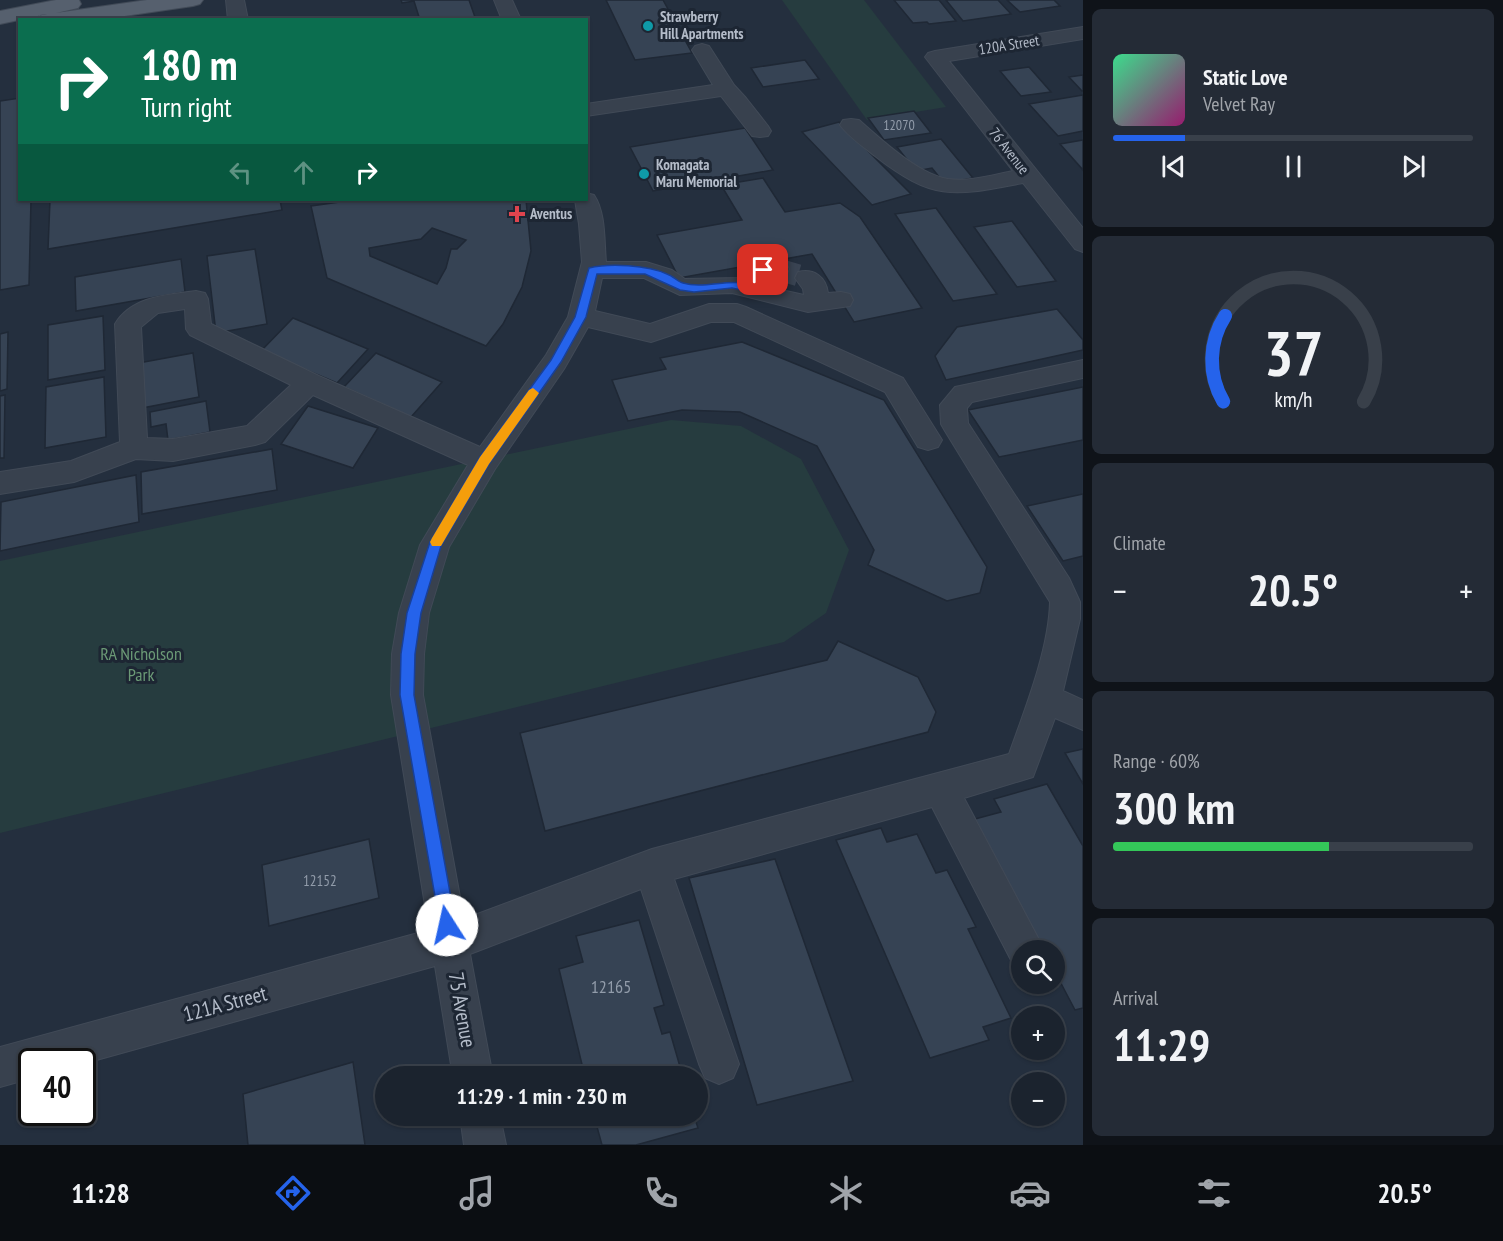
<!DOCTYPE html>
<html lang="en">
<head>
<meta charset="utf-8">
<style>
  :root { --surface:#1b232e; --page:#242b36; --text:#f1f3f6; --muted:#a0a4aa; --line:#39404a; --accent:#2563eb }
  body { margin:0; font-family:"PT Sans Narrow",sans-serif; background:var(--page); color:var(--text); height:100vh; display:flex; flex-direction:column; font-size:22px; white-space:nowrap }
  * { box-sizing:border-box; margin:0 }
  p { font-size:20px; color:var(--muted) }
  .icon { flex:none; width:33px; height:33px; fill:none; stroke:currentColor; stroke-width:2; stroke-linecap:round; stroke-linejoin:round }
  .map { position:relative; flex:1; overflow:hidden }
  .drawer { display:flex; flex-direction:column; gap:9px; padding:9px; background:#0f1319; width:420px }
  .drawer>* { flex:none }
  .hud { position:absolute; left:18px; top:18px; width:570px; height:183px; border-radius:0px; box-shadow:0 2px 4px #0004,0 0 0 2px var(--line); background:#0b6e4f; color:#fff; overflow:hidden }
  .tools { position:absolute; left:1011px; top:940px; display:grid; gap:12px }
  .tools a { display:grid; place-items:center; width:54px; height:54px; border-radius:50%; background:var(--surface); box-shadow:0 2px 4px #0004,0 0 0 2px var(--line); font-size:30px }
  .speed { position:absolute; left:18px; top:1048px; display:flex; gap:12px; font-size:30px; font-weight:700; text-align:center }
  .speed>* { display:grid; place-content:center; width:78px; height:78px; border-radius:50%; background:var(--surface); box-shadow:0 2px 4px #0004,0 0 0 2px var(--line); line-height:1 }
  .speed .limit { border:3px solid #111; border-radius:9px; background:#fff; color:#111 }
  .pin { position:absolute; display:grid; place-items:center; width:51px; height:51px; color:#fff; margin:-26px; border-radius:12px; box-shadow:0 3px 9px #0006 }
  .me { position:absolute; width:66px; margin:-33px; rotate:350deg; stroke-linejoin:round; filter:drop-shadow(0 0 4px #0008) }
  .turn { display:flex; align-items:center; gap:21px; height:126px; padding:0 24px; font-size:27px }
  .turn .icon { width:78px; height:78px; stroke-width:2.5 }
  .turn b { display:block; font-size:42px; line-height:51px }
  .lanes { display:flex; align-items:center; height:57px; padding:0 24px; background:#0003; justify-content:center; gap:30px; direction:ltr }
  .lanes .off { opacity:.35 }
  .big { font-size:45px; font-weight:600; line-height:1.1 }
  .drawer .card { flex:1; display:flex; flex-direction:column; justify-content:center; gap:9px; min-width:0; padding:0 21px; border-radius:9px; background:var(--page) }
  .drawer .dial { align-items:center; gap:0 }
  .dial svg { height:156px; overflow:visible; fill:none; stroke:var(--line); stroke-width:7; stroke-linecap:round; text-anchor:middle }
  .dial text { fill:var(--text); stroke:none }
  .song { display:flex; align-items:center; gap:18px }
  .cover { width:72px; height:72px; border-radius:9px; background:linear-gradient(135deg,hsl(150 70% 55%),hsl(320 70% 35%)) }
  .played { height:6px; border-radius:3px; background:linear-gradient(90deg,var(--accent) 20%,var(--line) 20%) }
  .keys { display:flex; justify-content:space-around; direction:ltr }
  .heat { display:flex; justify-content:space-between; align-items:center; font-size:33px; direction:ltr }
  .charge { height:9px; border-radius:4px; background:linear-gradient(90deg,#34c759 60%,var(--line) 0) }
  .trip { position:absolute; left:375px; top:1066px; width:333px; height:60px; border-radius:30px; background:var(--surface); box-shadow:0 2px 4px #0004,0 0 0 2px var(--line); font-weight:600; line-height:60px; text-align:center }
  .menu { display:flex; height:96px; justify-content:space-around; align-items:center; background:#0b0e12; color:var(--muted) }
  .menu .icon { width:42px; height:42px }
  .menu .selected { color:var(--accent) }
  .menu b { font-size:27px; color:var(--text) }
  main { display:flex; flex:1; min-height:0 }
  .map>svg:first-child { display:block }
</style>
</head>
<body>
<main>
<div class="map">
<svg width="1083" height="1145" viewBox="0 0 1083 1145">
  <rect width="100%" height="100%" fill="#242f3e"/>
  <g fill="#263c3f">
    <path d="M782,0h82l82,107 -79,13z"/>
    <path d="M671,420l70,6 60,33 48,91 -23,63 -42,29 -784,191v-272z"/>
  </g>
  <g fill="#364354" stroke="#1f2835" stroke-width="1.5" fill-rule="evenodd">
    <path d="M401,0h68l7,20h-56l-6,-19 -12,2z"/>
    <path d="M606,0h57l29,53 -57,7z"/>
    <path d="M894,0h45l17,21 -27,3 -2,-2 -14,1z"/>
    <path d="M946,0h52l13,14 -48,7z"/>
    <path d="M1007,0h47l6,6 -40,6z"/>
    <path d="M805,60l14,19 -56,8 -12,-19z"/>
    <path d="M1029,67l22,25 -30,4 -21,-25z"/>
    <path d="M1083,75v16h-1l-13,-14z"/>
    <path d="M1083,95v36l-25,5 -29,-32z"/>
    <path d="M20,98v102h11l-2,85 -29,5v-189z"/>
    <path d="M914,111l17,22 -47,7 -16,-22z"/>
    <path d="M839,122l72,72 -39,11 -70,-73z"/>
    <path d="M745,128l28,42 -120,21 -23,-44z"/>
    <path d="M941,139l32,39 -29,5 -12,-15 -16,3 -19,-24z"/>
    <path d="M1083,140v30l-23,-26z"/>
    <path d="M763,178l22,34 55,-9 20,14 62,91 -68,14 -42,-68 -133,24 -22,-43 85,-15 -21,-35z"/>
    <path d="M50,200h230l2,10 -234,39z"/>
    <path d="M354,200h172l5,51 -9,36 -19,37 -17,22 -159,-68 -16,-72zM432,228l34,12 -9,9h-6l-5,19 -9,16 -67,-28 -1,-8 52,-9z"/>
    <path d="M936,208l61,86 -44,7 -58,-87z"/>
    <path d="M1012,221l44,60 -39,6 -43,-60z"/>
    <path d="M255,249l12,75 -51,9 -9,-77z"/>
    <path d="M181,259l4,33 -109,19 -1,-34z"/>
    <path d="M1057,309l26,31v10l-137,30 -11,-24 22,-29z"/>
    <path d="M103,316l2,54 -57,10v-55z"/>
    <path d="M293,318l75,31 -31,34 -76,-32z"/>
    <path d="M8,332l-1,57 -7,2v-57z"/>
    <path d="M742,342l142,58 103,167 -7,26 -33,8 -79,-36 6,-15 -57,-104 -77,-34 -58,-2 -54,11 -16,-41 54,-11 -6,-11z"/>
    <path d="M193,353l6,44 -62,12 -4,-45z"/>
    <path d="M376,353l66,29 -31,35 -67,-30z"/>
    <path d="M104,377l2,60 -61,11 1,-61z"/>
    <path d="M1083,387v53l-84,17 -31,-47z"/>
    <path d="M5,395l-1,63h-4v-62z"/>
    <path d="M206,401l4,31 -42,8 -2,-16 -15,3 -1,-15z"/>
    <path d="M308,406l70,22 -25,40 -72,-24z"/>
    <path d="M272,449l5,41 -135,24 -1,-42z"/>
    <path d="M136,475l3,47 -139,29 1,-49z"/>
    <path d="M1083,494v62l-20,5 -36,-55z"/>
    <path d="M838,641l80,36 18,35 -8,20 -383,99 -25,-98 307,-73z"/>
    <path d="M1083,749v35l-18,-31z"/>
    <path d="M1047,784l36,62v162l-8,2 -21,-40v-19h-10l-69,-132 26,-7 -7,-13z"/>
    <path d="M881,828l6,14 30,-8 19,39 11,-3 29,57 -8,2 43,89 -28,9 6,13 -59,18 -94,-218z"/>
    <path d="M369,839l10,59 -110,28 -7,-61z"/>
    <path d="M775,859l78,222 -96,24 -68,-227z"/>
    <path d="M639,920l25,85 -10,3 8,26 8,-2 13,45h-98l-26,-108 24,-7 -7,-26z"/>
    <path d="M353,1062l12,83h-117l-5,-51z"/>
    <path d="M594,1116h100l4,12 -62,17h-34z"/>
  </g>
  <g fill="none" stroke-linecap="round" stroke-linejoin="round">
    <path stroke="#3a4453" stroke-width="22" stroke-dasharray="22 10" stroke-linecap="butt" d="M777,269l30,9"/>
    <defs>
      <g id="minor">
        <path d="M226,0h18l4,20h-20z"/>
        <path d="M494,0h18l9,20h-19z"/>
        <path d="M1083,27v12l-134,22 134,167v24l-8,-3 -52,-66c-69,13 -89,19 -148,-27 -11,-9 -26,-19 -35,-31l3,-5 8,-1 8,1c23,20 59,54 89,59 22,3 44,-4 65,-8l-88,-114 3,-4 7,-2z"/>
        <path d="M702,44l7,2 25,39 12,13 22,28 3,5 -3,5 -8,1 -8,-1 -31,-40 -135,20v-12l127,-19 -21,-35 3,-4z"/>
        <path d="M586,193l8,2c12,18 10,46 12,67h40l26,8 13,9 55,-1c15,-14 24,-21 46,-15l3,6 -3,6 -16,3 -6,5 22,8 18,4 -1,-6 -8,-11 3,-6c16,-4 28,5 30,21l13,-1 9,2 3,6 -3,6 -42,6 -76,-19 -52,2 -36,-17h-42l-7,33 55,13 59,-20h28l9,3 157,71 39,62 -4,7 -10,3 -10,-3 -33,-55 -151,-70h-23l-60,20 -63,-15 -24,42 -69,100 -46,78 -20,66 -5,41 -1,41 41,224 188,-70 357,-95c16,-45 40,-105 41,-152l-105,-171 -4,-7 -1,-19 15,-18 128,-27v18l-111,24 -5,6 1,15 101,155 11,24v17l-17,72 20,9v30l-28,-12 -22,59 -69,21 81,153h-23v17l-9,-4 -81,-157 -258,72 65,185 -6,14 -14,6 -14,-6 -6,-14 -58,-175 -171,65 23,123h-40l-18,-111 -353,98v-2h-50v16l-32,9v-40l429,-117 -38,-235 1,-41 7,-41 21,-68 48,-80 -155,-70 -48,47 -10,3 -82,16 -37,-2 -62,23 -74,12v-22l71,-11 49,-19 -5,-118c17,-28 52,-29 81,-33l9,2 3,6 3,25 108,52 161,71 66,-92 22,-38 14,-55 -3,-38 -4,-24h11zM185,309l1,20 4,6 101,50 -44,41 -74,13 -26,-1 -6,-111 17,-14z"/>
        <path d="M460,1116h40l6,29h-42z"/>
      </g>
      <path id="major" d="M56,0h23l2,4 -3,4 -22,5 91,-13h56l-3,4 -7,2 -96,14h-59l2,-5 7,-1 -47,10v-13z"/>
    </defs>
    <use href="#minor" stroke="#414a57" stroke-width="2"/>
    <use href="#major" stroke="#414a57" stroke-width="2"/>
    <use href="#minor" fill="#38414e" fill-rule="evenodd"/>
    <use href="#major" fill="#56606e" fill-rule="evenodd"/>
  </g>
  <path fill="#2563eb" stroke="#184099" stroke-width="1.5" d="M763,266l4,2v5l-21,18 -14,-3 -38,4 -14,-2 -35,-16h-48l-11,43 -25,45 -72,102 -48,82 -20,67 -6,41 -1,41 42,230 -3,6 -6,2 -6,-2 -41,-236 1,-41 6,-41 23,-71 50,-85 71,-97 24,-43 14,-49c20,-5 59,-3 78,6 6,2 11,8 16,9 19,6 41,-3 61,0z"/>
  <path fill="#f59e0b" d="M533,388l6,5 -2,3 -48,68 -48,82h-9l-2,-4 2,-4 48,-81 49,-67z"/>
  <g fill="#0f9aa8" stroke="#1d2633" stroke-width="2">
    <circle cx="648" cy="26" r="6"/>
    <circle cx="644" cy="174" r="6"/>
  </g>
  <path fill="#e0444e" stroke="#1d2633" stroke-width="2" d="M514 205h6v6h6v6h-6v6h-6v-6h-6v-6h6z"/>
  <g text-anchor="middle" stroke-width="6" stroke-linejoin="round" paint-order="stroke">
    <g font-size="14" fill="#929caa">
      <text x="899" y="130">12070</text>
    </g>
    <g font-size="15" font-weight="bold" fill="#b4bcc9" stroke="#1d2633" text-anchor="start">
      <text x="660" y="22">Strawberry<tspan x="660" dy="17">Hill Apartments</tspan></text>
      <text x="656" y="170">Komagata<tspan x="656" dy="17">Maru Memorial</tspan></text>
      <text x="530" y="219">Aventus</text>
    </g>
    <g font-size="15" fill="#b4bcc9" stroke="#1d2633">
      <text transform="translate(1009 45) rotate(-9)" y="5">120A Street</text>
      <text transform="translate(1009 151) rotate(52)" y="5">76 Avenue</text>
    </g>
    <g font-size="15" fill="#929caa">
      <text x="320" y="886">12152</text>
    </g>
    <g font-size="18" fill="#6b9a76" stroke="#1d2633">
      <text x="141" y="660">RA Nicholson<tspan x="141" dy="21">Park</tspan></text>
    </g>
    <g font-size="18" fill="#929caa">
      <text x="611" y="993">12165</text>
    </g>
    <g font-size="21" fill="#b4bcc9" stroke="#1d2633">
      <text transform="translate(225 1004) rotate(-15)" y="7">121A Street</text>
      <text transform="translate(462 1010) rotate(80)" y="7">75 Avenue</text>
    </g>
  </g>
</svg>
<div class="tools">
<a><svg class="icon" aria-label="search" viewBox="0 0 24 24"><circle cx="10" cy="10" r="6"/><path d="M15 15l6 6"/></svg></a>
<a>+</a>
<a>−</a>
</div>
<div class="speed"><div class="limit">40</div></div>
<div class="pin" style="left:763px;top:270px;background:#d93025"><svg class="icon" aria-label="arrive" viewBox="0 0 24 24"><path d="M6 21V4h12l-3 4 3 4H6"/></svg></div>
<svg class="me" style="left:447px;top:925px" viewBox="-20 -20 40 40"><circle r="19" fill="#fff"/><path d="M0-13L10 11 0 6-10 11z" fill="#2563eb"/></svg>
<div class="trip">11:29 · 1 min · 230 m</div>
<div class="hud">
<div class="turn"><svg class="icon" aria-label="right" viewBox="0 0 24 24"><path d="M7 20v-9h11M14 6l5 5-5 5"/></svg><div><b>180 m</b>Turn right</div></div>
<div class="lanes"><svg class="icon off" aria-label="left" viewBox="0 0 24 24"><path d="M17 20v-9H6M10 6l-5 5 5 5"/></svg><svg class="icon off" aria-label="ahead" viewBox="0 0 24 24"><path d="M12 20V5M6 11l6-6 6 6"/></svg><svg class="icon" aria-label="right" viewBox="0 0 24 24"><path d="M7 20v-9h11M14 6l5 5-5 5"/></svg></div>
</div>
</div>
<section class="drawer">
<div class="card">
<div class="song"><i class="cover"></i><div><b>Static Love</b><p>Velvet Ray</p></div></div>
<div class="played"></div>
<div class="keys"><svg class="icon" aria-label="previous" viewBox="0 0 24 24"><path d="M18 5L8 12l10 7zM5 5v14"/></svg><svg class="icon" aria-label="pause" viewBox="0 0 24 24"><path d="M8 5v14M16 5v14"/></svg><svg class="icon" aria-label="next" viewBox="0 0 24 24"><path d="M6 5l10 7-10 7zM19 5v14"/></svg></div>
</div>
<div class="card dial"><svg viewBox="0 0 100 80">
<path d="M14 69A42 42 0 1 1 86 69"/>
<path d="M14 69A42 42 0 0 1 15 25" stroke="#2563eb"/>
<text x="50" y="56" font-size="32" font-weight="700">37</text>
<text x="50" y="72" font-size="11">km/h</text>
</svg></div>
<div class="card"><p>Climate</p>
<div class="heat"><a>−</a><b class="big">20.5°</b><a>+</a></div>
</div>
<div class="card"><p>Range · 60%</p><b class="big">300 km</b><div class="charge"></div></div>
<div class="card"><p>Arrival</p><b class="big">11:29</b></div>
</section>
</main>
<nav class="menu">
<b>11:28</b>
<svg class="icon selected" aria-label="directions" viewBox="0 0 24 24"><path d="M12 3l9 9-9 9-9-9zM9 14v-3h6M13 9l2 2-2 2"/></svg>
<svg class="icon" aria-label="music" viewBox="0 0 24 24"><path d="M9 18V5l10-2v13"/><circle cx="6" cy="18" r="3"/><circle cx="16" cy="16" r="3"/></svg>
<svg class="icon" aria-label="phone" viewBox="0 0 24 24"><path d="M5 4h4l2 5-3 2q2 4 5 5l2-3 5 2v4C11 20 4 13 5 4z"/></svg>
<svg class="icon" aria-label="climate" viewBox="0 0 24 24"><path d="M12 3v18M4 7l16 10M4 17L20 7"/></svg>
<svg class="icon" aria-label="car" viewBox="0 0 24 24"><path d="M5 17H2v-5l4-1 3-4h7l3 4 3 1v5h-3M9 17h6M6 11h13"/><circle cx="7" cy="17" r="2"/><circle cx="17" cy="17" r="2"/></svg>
<svg class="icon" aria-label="filters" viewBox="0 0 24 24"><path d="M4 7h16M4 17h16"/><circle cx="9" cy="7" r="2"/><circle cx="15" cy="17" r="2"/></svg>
<b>20.5°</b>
</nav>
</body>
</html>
